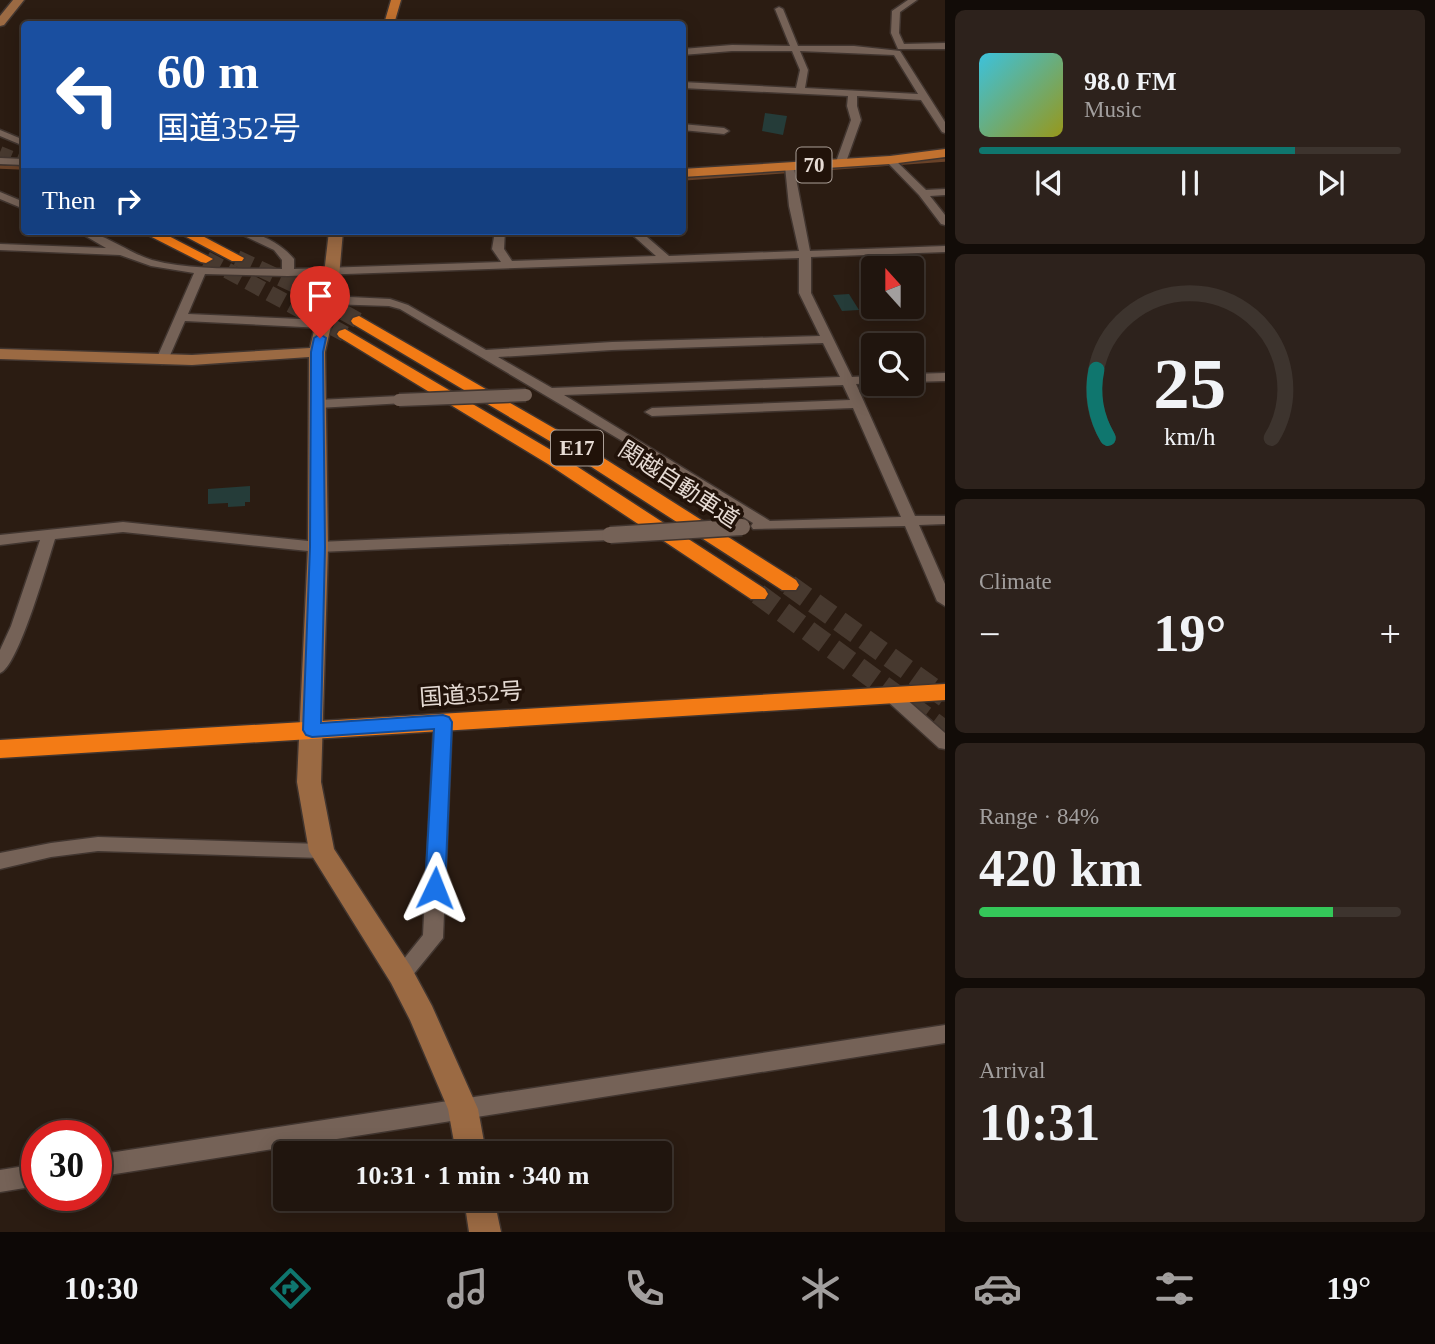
<!DOCTYPE html>
<html lang="en">
<head>
<meta charset="utf-8">
<style>
  :root { --surface:#20150e; --page:#2d221c; --text:#f1f3f6; --muted:#a29f9e; --line:#3d342e; --accent:#0f766e }
  body { margin:0; font-family:"Times New Roman","Noto Sans JP",serif; background:var(--page); color:var(--text); height:100vh; display:flex; flex-direction:column; font-size:26px; white-space:nowrap }
  * { box-sizing:border-box; margin:0 }
  p { font-size:23px; color:var(--muted) }
  .icon { flex:none; width:38px; height:38px; fill:none; stroke:currentColor; stroke-width:2; stroke-linecap:round; stroke-linejoin:round }
  .map { position:relative; flex:1; overflow:hidden }
  .drawer { display:flex; flex-direction:column; gap:10px; padding:10px; background:#120c08; width:490px }
  .drawer>* { flex:none }
  .hud { position:absolute; left:21px; top:21px; width:665px; height:214px; border-radius:7px; box-shadow:0 4px 18px #0003,0 0 0 2px var(--line); background:#1a4fa0; color:#fff; overflow:hidden }
  .needle { width:46px; rotate:339deg }
  .controls { position:absolute; left:861px; top:256px; display:grid; gap:14px }
  .controls a { display:grid; place-items:center; width:63px; height:63px; border-radius:7px; background:var(--surface); box-shadow:0 4px 18px #0003,0 0 0 2px var(--line); font-size:35px }
  .speed { position:absolute; left:21px; top:1120px; display:flex; gap:14px; font-size:35px; font-weight:700; text-align:center }
  .speed>* { display:grid; place-content:center; width:91px; height:91px; border-radius:50%; background:var(--surface); box-shadow:0 4px 18px #0003,0 0 0 2px var(--line); line-height:1 }
  .speed .limit { border:10px solid #d22; background:#fff; color:#111 }
  .pin { position:absolute; display:grid; place-items:center; width:60px; height:60px; color:#fff; margin:-72px -30px; border-radius:50% 50% 50% 0; rotate:-45deg; box-shadow:0 0 7px #0007 }
  .pin .icon { rotate:45deg }
  .me { position:absolute; width:77px; margin:-38px; rotate:2deg; stroke-linejoin:round; filter:drop-shadow(0 0 5px #0008) }
  .turn { display:flex; align-items:center; gap:24px; height:147px; padding:0 21px; font-size:32px }
  .turn .icon { width:91px; height:91px; stroke-width:2.5 }
  .turn b { display:block; font-size:49px; line-height:60px }
  .then { display:flex; align-items:center; height:66px; padding:0 21px; background:#0003; gap:14px; font-size:26px }
  .big { font-size:52px; font-weight:600; line-height:1.1 }
  .drawer .widget { flex:1; display:flex; flex-direction:column; justify-content:center; gap:10px; min-width:0; padding:0 24px; border-radius:10px; background:var(--page) }
  .drawer .dial { align-items:center; gap:0 }
  .dial svg { height:182px; overflow:visible; fill:none; stroke:var(--line); stroke-width:7; stroke-linecap:round; text-anchor:middle }
  .dial text { fill:var(--text); stroke:none }
  .song { display:flex; align-items:center; gap:21px }
  .cover { width:84px; height:84px; border-radius:10px; background:linear-gradient(135deg,hsl(190 70% 55%),hsl(60 70% 35%)) }
  .played { height:7px; border-radius:4px; background:linear-gradient(90deg,var(--accent) 75%,var(--line) 75%) }
  .keys { display:flex; justify-content:space-around; direction:ltr }
  .heat { display:flex; justify-content:space-between; align-items:center; font-size:38px; direction:ltr }
  .charge { height:10px; border-radius:5px; background:linear-gradient(90deg,#34c759 84%,var(--line) 0) }
  .trip { position:absolute; left:273px; top:1141px; width:399px; height:70px; border-radius:7px; background:var(--surface); box-shadow:0 4px 18px #0003,0 0 0 2px var(--line); font-weight:600; line-height:70px; text-align:center }
  .menu { display:flex; height:112px; justify-content:space-around; align-items:center; background:#0d0806; color:var(--muted) }
  .menu .icon { width:49px; height:49px }
  .menu .active { color:var(--accent) }
  .menu b { font-size:32px; color:var(--text) }
  main { display:flex; flex:1; min-height:0 }
  .map>svg:first-child { display:block }
</style>
</head>
<body>
<main>
<div class="map">
<svg width="945" height="1232" viewBox="0 0 945 1232">
  <rect width="100%" height="100%" fill="#2b1c12"/>
  <g fill="none" stroke-linecap="round" stroke-linejoin="round">
    <g stroke="#694228" stroke-width="3.5">
      <path d="M0,167l24,1"/>
      <path d="M682,179l263,-19"/>
    </g>
  </g>
  <g fill="#253c39">
    <path d="M765,113l22,3 -4,19 -21,-4z"/>
    <path d="M849,294l10,16 -17,1 -9,-16z"/>
    <path d="M250,486v16h-5v4l-17,1v-4l-20,1v-15z"/>
  </g>
  <g fill="none" stroke-linecap="round" stroke-linejoin="round">
    <path stroke="#47392f" stroke-width="12" stroke-dasharray="12 6" stroke-linecap="butt" d="M0,152l24,10"/>
    <g stroke="#47392f" stroke-width="16" stroke-dasharray="16 8" stroke-linecap="butt">
      <path d="M237,258l58,27 64,36"/>
      <path d="M206,259l139,75"/>
    </g>
    <g stroke="#47392f" stroke-width="21" stroke-dasharray="21 10" stroke-linecap="butt">
      <path d="M789,585l156,112"/>
      <path d="M758,594l187,137"/>
    </g>
    <defs>
      <g id="street">
        <path d="M908,0h9l-17,12 -1,21 5,11 41,-1v6h-47l-7,-16 1,-22z"/>
        <path d="M779,7l4,2 15,37h56l46,5 45,71v11l-3,-1 -21,-32 -64,-4v10l4,14 -15,42 -5,3 -5,-3 15,-42 -4,-14 1,-10 -166,-8v-6l114,6 4,-18 -8,-19h-60l-50,4v-6l50,-4 58,1 -15,-37zM800,51l94,4 24,39 -113,-6 3,-18z"/>
        <path d="M682,124l42,4 5,3 -5,3 -42,-4z"/>
        <path d="M0,130l24,10v6l-24,-10z"/>
        <path d="M0,158l24,1v6l-24,-1z"/>
        <path d="M887,158h6l33,32 19,-1v6l-15,1 15,19v10l-4,-1 -22,-29 -32,-33z"/>
        <path d="M785,166l9,2 16,83 135,-5v6l-134,5v36l41,84 21,-1 2,7 -19,1 59,132h30v8l-26,1 26,59v22l-8,-5 -32,-75 -152,3 -2,-3 2,-3 -124,-78 -229,-136 -11,-3 -60,-2 -6,-4 6,-4 61,3 18,6 78,45 126,-8 208,-6 -21,-43v-35l-511,18 -83,-2 -17,40 135,6 6,4 -6,4 -138,-7 -17,39 -6,4 -6,-4 38,-87 -43,-7 -31,-11 -120,-5v-6l106,4 -29,-17c26,0 49,21 75,29 42,11 88,8 130,9v-9l-8,-10 -40,-19c22,0 45,10 60,28v10l207,-7 -9,-13 3,-18h10l-1,18 8,12 144,-5 -28,-25h12l29,25 130,-5 -10,-45zM823,343l17,34 -288,11 -54,-31 114,-7zM843,385l7,15 -198,8 -7,4 7,4 201,-8 48,109 -131,4 -206,-126z"/>
        <path d="M0,192l24,10v7l-24,-10z"/>
        <path d="M945,373v8l-33,1v-8z"/>
        <path d="M399,396l6,4 -1,3 -86,5 -7,-4 7,-4z"/>
        <path d="M123,522l195,20 292,-12 7,5 -7,5 -292,12 -195,-20 -68,7c-7,22 -37,129 -55,134v-23l11,-24 29,-86 -40,5v-10z"/>
        <path d="M891,689l6,2 48,42v16l-6,-1 -54,-49 -2,-4 2,-4z"/>
        <path d="M443,716l6,2 3,4 -9,216 -35,43 -7,3 -7,-3 -3,-6 32,-40 11,-213 3,-4z"/>
        <path d="M98,837l224,7 7,2 2,5 -2,5 -7,2 -224,-7 -47,6 -51,12v-16l51,-10z"/>
        <path d="M945,1025v18l-849,134v-22z"/>
        <path d="M37,1164v22l-37,6v-22z"/>
      </g>
      <g id="secondary">
        <path d="M13,0h11l-20,25 -4,1v-10z"/>
        <path d="M329,231h14l-6,69 -12,52 3,195 -7,235 13,67 77,118 21,39 46,103 8,44h-30l-8,-44 -38,-89 -19,-37 -82,-132 -12,-69 11,-235 1,-190 -117,8 -192,-6v-10l192,6 118,-7 11,-48z"/>
        <path d="M464,1199h30l7,33h-32z"/>
      </g>
      <g id="primary">
        <path d="M391,0h10l-7,24h-10z"/>
        <path d="M945,149v8l-55,7 -208,13v-8l208,-13z"/>
      </g>
      <g id="highway">
        <path d="M140,231h19l54,28 -7,4 -5,-1z"/>
        <path d="M175,231h18l51,27 -2,3h-10z"/>
        <path d="M359,316l224,129 213,135 3,5 -3,5h-14l-212,-137 -217,-129 -2,-3 2,-3z"/>
        <path d="M345,329l216,127 204,133 3,5 -3,5h-14l-203,-135 -209,-127 -2,-3 2,-3z"/>
        <path d="M945,684v16l-945,58v-18z"/>
      </g>
    </defs>
    <use href="#street" stroke="#41352f" stroke-width="3"/>
    <use href="#secondary" stroke="#41352f" stroke-width="3"/>
    <use href="#primary" stroke="#41352f" stroke-width="3"/>
    <use href="#highway" stroke="#41352f" stroke-width="3"/>
    <use href="#street" fill="#756257" fill-rule="evenodd"/>
    <use href="#secondary" fill="#9b6a43" fill-rule="evenodd"/>
    <use href="#primary" fill="#c1712f" fill-rule="evenodd"/>
    <use href="#highway" fill="#f37b15" fill-rule="evenodd"/>
    <defs>
      <path id="street-bridge-far1" d="M399,400l127,-5"/>
      <path id="street-bridge" d="M610,535l132,-8"/>
    </defs>
    <use href="#street-bridge-far1" stroke="#41352f" stroke-width="15" stroke-linecap="butt"/>
    <use href="#street-bridge" stroke="#41352f" stroke-width="19" stroke-linecap="butt"/>
    <use href="#street-bridge-far1" stroke="#756257" stroke-width="12"/>
    <use href="#street-bridge" stroke="#756257" stroke-width="16"/>
  </g>
  <path fill="#1a73e8" stroke="#114b97" stroke-width="2" d="M320,334l6,4 -3,14 2,195 -4,176 122,-8 6,2 3,5 -7,166 -3,6 -7,2 -7,-2 -3,-6 9,-159 -122,8 -6,-2 -3,-5 7,-183 1,-195 3,-14z"/>
  <g text-anchor="middle" stroke-width="7" stroke-linejoin="round" paint-order="stroke">
    <g fill="#211209" stroke="#ab9f97" stroke-width="2">
      <rect x="796.5" y="147.5" width="35" height="35" rx="5"/>
      <rect x="551" y="430.5" width="52" height="35" rx="5"/>
    </g>
    <g font-size="21" font-weight="bold" fill="#e6dbd4">
      <text x="814" y="172">70</text>
      <text x="577" y="455">E17</text>
    </g>
    <g font-size="23" fill="#e6dbd4" stroke="#211209">
      <text transform="translate(679 484) rotate(33)" y="8">関越自動車道</text>
      <text transform="translate(471 694) rotate(-4)" y="8">国道352号</text>
    </g>
  </g>
</svg>
<div class="controls">
<a><svg class="needle" viewBox="-14 -14 28 28"><path d="M0-13l5 13h-10z" fill="#e53935"/><path d="M0 13l5-13h-10z" fill="#a29f9e"/></svg></a>
<a><svg class="icon" aria-label="search" viewBox="0 0 24 24"><circle cx="10" cy="10" r="6"/><path d="M15 15l6 6"/></svg></a>
</div>
<div class="speed"><div class="limit">30</div></div>
<div class="pin" style="left:320px;top:338px;background:#d93025"><svg class="icon" aria-label="arrive" viewBox="0 0 24 24"><path d="M6 21V4h12l-3 4 3 4H6"/></svg></div>
<svg class="me" style="left:435px;top:888px" viewBox="-20 -20 40 40"><path d="M0-17L14 15 0 8-14 15z" fill="#1a73e8" stroke="#fff" stroke-width="4"/></svg>
<div class="trip">10:31 · 1 min · 340 m</div>
<div class="hud">
<div class="turn"><svg class="icon" aria-label="left" viewBox="0 0 24 24"><path d="M17 20v-9H6M10 6l-5 5 5 5"/></svg><div><b>60 m</b>国道352号</div></div>
<div class="then">Then<svg class="icon" aria-label="right" viewBox="0 0 24 24"><path d="M7 20v-9h11M14 6l5 5-5 5"/></svg></div>
</div>
</div>
<section class="drawer">
<div class="widget">
<div class="song"><i class="cover"></i><div><b>98.0 FM</b><p>Music</p></div></div>
<div class="played"></div>
<div class="keys"><svg class="icon" aria-label="previous" viewBox="0 0 24 24"><path d="M18 5L8 12l10 7zM5 5v14"/></svg><svg class="icon" aria-label="pause" viewBox="0 0 24 24"><path d="M8 5v14M16 5v14"/></svg><svg class="icon" aria-label="next" viewBox="0 0 24 24"><path d="M6 5l10 7-10 7zM19 5v14"/></svg></div>
</div>
<div class="widget dial"><svg viewBox="0 0 100 80">
<path d="M14 69A42 42 0 1 1 86 69"/>
<path d="M14 69A42 42 0 0 1 9 39" stroke="#0f766e"/>
<text x="50" y="56" font-size="32" font-weight="700">25</text>
<text x="50" y="72" font-size="11">km/h</text>
</svg></div>
<div class="widget"><p>Climate</p>
<div class="heat"><a>−</a><b class="big">19°</b><a>+</a></div>
</div>
<div class="widget"><p>Range · 84%</p><b class="big">420 km</b><div class="charge"></div></div>
<div class="widget"><p>Arrival</p><b class="big">10:31</b></div>
</section>
</main>
<nav class="menu">
<b>10:30</b>
<svg class="icon active" aria-label="directions" viewBox="0 0 24 24"><path d="M12 3l9 9-9 9-9-9zM9 14v-3h6M13 9l2 2-2 2"/></svg>
<svg class="icon" aria-label="music" viewBox="0 0 24 24"><path d="M9 18V5l10-2v13"/><circle cx="6" cy="18" r="3"/><circle cx="16" cy="16" r="3"/></svg>
<svg class="icon" aria-label="phone" viewBox="0 0 24 24"><path d="M5 4h4l2 5-3 2q2 4 5 5l2-3 5 2v4C11 20 4 13 5 4z"/></svg>
<svg class="icon" aria-label="climate" viewBox="0 0 24 24"><path d="M12 3v18M4 7l16 10M4 17L20 7"/></svg>
<svg class="icon" aria-label="car" viewBox="0 0 24 24"><path d="M5 17H2v-5l4-1 3-4h7l3 4 3 1v5h-3M9 17h6M6 11h13"/><circle cx="7" cy="17" r="2"/><circle cx="17" cy="17" r="2"/></svg>
<svg class="icon" aria-label="filters" viewBox="0 0 24 24"><path d="M4 7h16M4 17h16"/><circle cx="9" cy="7" r="2"/><circle cx="15" cy="17" r="2"/></svg>
<b>19°</b>
</nav>
</body>
</html>
